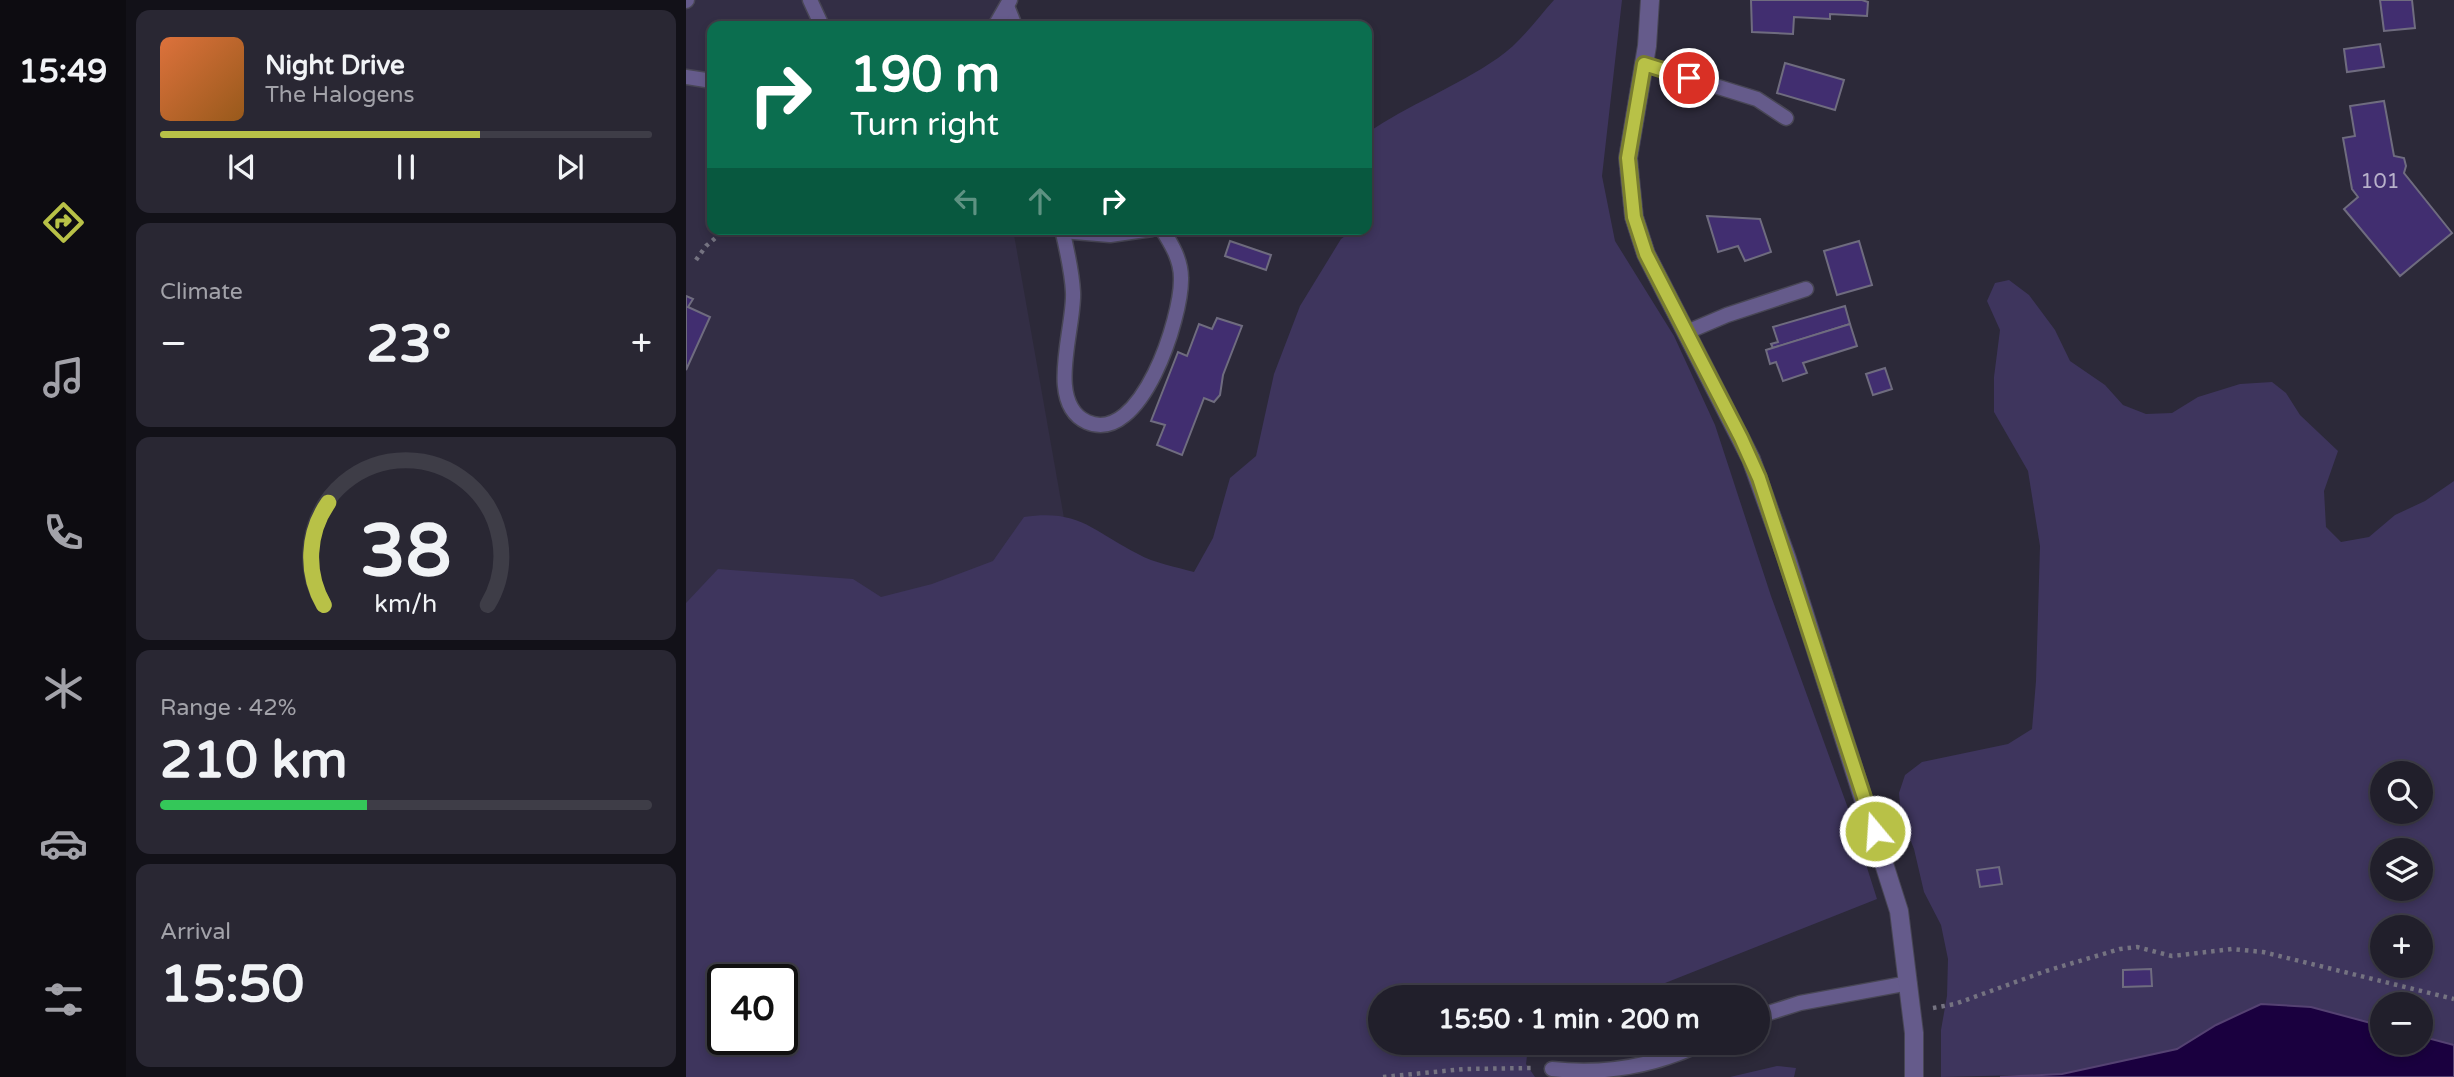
<!DOCTYPE html>
<html lang="en">
<head>
<meta charset="utf-8">
<style>
  :root { --surface:#211f2b; --page:#292733; --text:#f1f3f6; --muted:#a2a2a9; --line:#3e3d47; --accent:#b8c147 }
  body { margin:0; font-family:"Varela Round",sans-serif; background:var(--page); color:var(--text); height:100vh; display:flex; flex-direction:column; font-size:26px; white-space:nowrap }
  * { box-sizing:border-box; margin:0 }
  p { font-size:23px; color:var(--muted) }
  .icon { flex:none; width:38px; height:38px; fill:none; stroke:currentColor; stroke-width:2; stroke-linecap:round; stroke-linejoin:round }
  .map { position:relative; flex:1; overflow:hidden }
  .drawer { display:flex; flex-direction:column; gap:10px; padding:10px; background:#121118; width:560px }
  .drawer>* { flex:none }
  .top-card { position:absolute; left:21px; top:21px; width:665px; height:214px; border-radius:14px; box-shadow:0 4px 10px #0003,0 0 0 2px var(--line); background:#0b6e4f; color:#fff; overflow:hidden }
  .tools { position:absolute; left:1684px; top:761px; display:grid; gap:14px }
  .tools a { display:grid; place-items:center; width:63px; height:63px; border-radius:50%; background:var(--surface); box-shadow:0 4px 10px #0003,0 0 0 2px var(--line); font-size:35px }
  .speed { position:absolute; left:21px; top:964px; display:flex; gap:14px; font-size:35px; font-weight:700; text-align:center }
  .speed>* { display:grid; place-content:center; width:91px; height:91px; border-radius:50%; background:var(--surface); box-shadow:0 4px 10px #0003,0 0 0 2px var(--line); line-height:1 }
  .speed .limit { border:4px solid #111; border-radius:10px; background:#fff; color:#111 }
  .pin { position:absolute; display:grid; place-items:center; width:60px; height:60px; color:#fff; margin:-30px; border:4px solid #fff; border-radius:50%; box-shadow:0 2px 7px #0007 }
  .me { position:absolute; width:77px; margin:-38px; rotate:342deg; stroke-linejoin:round; filter:drop-shadow(0 0 5px #0008) }
  .turn { display:flex; align-items:center; gap:24px; height:147px; padding:0 28px; font-size:32px }
  .turn .icon { width:91px; height:91px; stroke-width:2.5 }
  .turn b { display:block; font-size:49px; line-height:60px }
  .lanes { display:flex; align-items:center; height:66px; padding:0 28px; background:#0003; justify-content:center; gap:35px; direction:ltr }
  .lanes .off { opacity:.35 }
  .big { font-size:52px; font-weight:800; line-height:1.1 }
  .drawer .widget { flex:1; display:flex; flex-direction:column; justify-content:center; gap:10px; min-width:0; padding:0 24px; border-radius:14px; background:var(--page) }
  .drawer .dial { align-items:center; gap:0 }
  .dial svg { height:182px; overflow:visible; fill:none; stroke:var(--line); stroke-width:7; stroke-linecap:round; text-anchor:middle }
  .dial text { fill:var(--text); stroke:none }
  .song { display:flex; align-items:center; gap:21px }
  .cover { width:84px; height:84px; border-radius:10px; background:linear-gradient(135deg,hsl(20 70% 55%),hsl(30 70% 35%)) }
  .played { height:7px; border-radius:4px; background:linear-gradient(90deg,var(--accent) 65%,var(--line) 65%) }
  .keys { display:flex; justify-content:space-around; direction:ltr }
  .heat { display:flex; justify-content:space-between; align-items:center; font-size:38px; direction:ltr }
  .charge { height:10px; border-radius:5px; background:linear-gradient(90deg,#34c759 42%,var(--line) 0) }
  .trip { position:absolute; left:682px; top:985px; width:402px; height:70px; border-radius:35px; background:var(--surface); box-shadow:0 4px 10px #0003,0 0 0 2px var(--line); font-weight:800; line-height:70px; text-align:center }
  main { display:flex; flex:1; min-height:0 }
  .menu { display:flex; flex-direction:column; width:126px; justify-content:space-around; align-items:center; background:#0d0c11; color:var(--muted) }
  .menu .icon { width:49px; height:49px }
  .menu .current { color:var(--accent) }
  .menu b { font-size:32px; color:var(--text) }
  .map>svg:first-child { display:block }
</style>
</head>
<body>
<main>
<nav class="menu">
<b>15:49</b>
<svg class="icon current" aria-label="directions" viewBox="0 0 24 24"><path d="M12 3l9 9-9 9-9-9zM9 14v-3h6M13 9l2 2-2 2"/></svg>
<svg class="icon" aria-label="music" viewBox="0 0 24 24"><path d="M9 18V5l10-2v13"/><circle cx="6" cy="18" r="3"/><circle cx="16" cy="16" r="3"/></svg>
<svg class="icon" aria-label="phone" viewBox="0 0 24 24"><path d="M5 4h4l2 5-3 2q2 4 5 5l2-3 5 2v4C11 20 4 13 5 4z"/></svg>
<svg class="icon" aria-label="climate" viewBox="0 0 24 24"><path d="M12 3v18M4 7l16 10M4 17L20 7"/></svg>
<svg class="icon" aria-label="car" viewBox="0 0 24 24"><path d="M5 17H2v-5l4-1 3-4h7l3 4 3 1v5h-3M9 17h6M6 11h13"/><circle cx="7" cy="17" r="2"/><circle cx="17" cy="17" r="2"/></svg>
<svg class="icon" aria-label="filters" viewBox="0 0 24 24"><path d="M4 7h16M4 17h16"/><circle cx="9" cy="7" r="2"/><circle cx="15" cy="17" r="2"/></svg>
</nav>
<section class="drawer">
<div class="widget">
<div class="song"><i class="cover"></i><div><b>Night Drive</b><p>The Halogens</p></div></div>
<div class="played"></div>
<div class="keys"><svg class="icon" aria-label="previous" viewBox="0 0 24 24"><path d="M18 5L8 12l10 7zM5 5v14"/></svg><svg class="icon" aria-label="pause" viewBox="0 0 24 24"><path d="M8 5v14M16 5v14"/></svg><svg class="icon" aria-label="next" viewBox="0 0 24 24"><path d="M6 5l10 7-10 7zM19 5v14"/></svg></div>
</div>
<div class="widget"><p>Climate</p>
<div class="heat"><a>−</a><b class="big">23°</b><a>+</a></div>
</div>
<div class="widget dial"><svg viewBox="0 0 100 80">
<path d="M14 69A42 42 0 1 1 86 69"/>
<path d="M14 69A42 42 0 0 1 16 24" stroke="#b8c147"/>
<text x="50" y="56" font-size="32" font-weight="700">38</text>
<text x="50" y="72" font-size="11">km/h</text>
</svg></div>
<div class="widget"><p>Range · 42%</p><b class="big">210 km</b><div class="charge"></div></div>
<div class="widget"><p>Arrival</p><b class="big">15:50</b></div>
</section>
<div class="map">
<svg width="1768" height="1077" viewBox="0 0 1768 1077">
  <rect width="100%" height="100%" fill="#2c2939"/>
  <path fill="#332e45" d="M0,0h328l-14,26h-288v203h301l57,323 -384,244z"/>
  <g fill="#3e355d" fill-rule="evenodd">
    <path d="M868,0h68l-20,176 13,65 59,95 41,89 56,171 78,215 28,88 -222,88 -9,10 -265,1v45h193l-46,5 -2,16 9,13h-849v-474l32,-34 135,10 28,18 51,-13 61,-23 31,-44c56,-8 68,14 114,37 16,9 38,13 56,18l19,-34 17,-60 26,-22 18,-82 26,-68 41,-67 14,-10h12v-96c41,-28 89,-46 131,-75 22,-15 38,-38 56,-58zM37,980h59v60h-59z"/>
    <path d="M1323,280l20,15 26,35 15,31 35,24 18,20 23,9 26,-1 26,-16 42,-13 32,-2 14,11 14,22 38,36 -14,40 2,36 15,15 28,-5 26,-22 30,-14 29,-20v564l-34,-9v-32h-38v22l-71,-19 -50,-3 -45,21 -39,24 -115,25 -121,3v-47l6,-34 1,-37 -7,-34 -17,-33 -10,-43 -13,-32 -2,-24 6,-18 17,-13 86,-18 24,-15 4,-48 4,-135 -12,-75 -34,-59v-35l6,-47 -13,-29 8,-18zM1696,774h38v38h-38zM1696,850h38v39h-38zM1696,928h38v38h-38z"/>
    <path d="M1091,1066l19,2 -2,9h-64z"/>
  </g>
  <path fill="#1a003f" stroke="#554272" stroke-width="2" d="M1575,1004l50,3 71,19v17h38v-7l34,9v32h-454l62,-3 115,-25 39,-24z"/>
  <g fill="#412e70" stroke="#6f6c7f" stroke-width="2">
    <path d="M1065,0h111l6,2 -1,14 -37,-2v5l-36,-2 -1,17 -41,-2z"/>
    <path d="M1694,0h32l3,28 -31,3z"/>
    <path d="M1694,44l4,23 -37,5 -3,-23z"/>
    <path d="M1099,63l59,17 -9,30 -58,-17z"/>
    <path d="M1698,101l10,55 10,2 2,8 -2,7 48,60 -52,43 -56,-67 14,-12 -6,-8 -9,-51 12,-2 -5,-30z"/>
    <path d="M1021,216l53,3 11,33 -26,9 -7,-15 -20,6z"/>
    <path d="M544,241l41,14 -5,15 -41,-14z"/>
    <path d="M1173,241l13,44 -35,10 -13,-44z"/>
    <path d="M0,296l7,3 -5,8 22,10 -24,53z"/>
    <path d="M1159,306l5,18 -77,24 -2,-4 7,-2 -5,-15z"/>
    <path d="M531,318l25,8 -19,49 -3,20 -6,7 -10,-4 -22,57 -25,-10 8,-20 -14,-4 27,-69 9,4 12,-32 13,5z"/>
    <path d="M1164,324l7,22 -54,17 4,10 -24,8 -7,-19 -6,2 -4,-14z"/>
    <path d="M1199,368l7,21 -19,6 -7,-21z"/>
    <path d="M1313,867l3,17 -22,3 -3,-17z"/>
    <path d="M1465,969l1,17 -29,1v-17z"/>
  </g>
  <g fill="none" stroke-linecap="round" stroke-linejoin="round">
    <defs>
      <g id="service">
        <path d="M124,0l12,26"/>
        <path d="M0,1l1,-1"/>
        <path d="M321,6l8,20"/>
        <path d="M309,26l15,-26"/>
        <path d="M958,64l113,35 29,19"/>
        <path d="M0,77l26,4"/>
        <path d="M376,229c5,21 10,42 11,63 2,36 -28,111 14,130 54,24 95,-105 94,-144 0,-18 -9,-33 -19,-49"/>
        <path d="M376,231l48,4 42,-6"/>
        <path d="M1001,332l40,-17 79,-26"/>
        <path d="M1073,1016l41,-13 109,-20"/>
        <path d="M866,1069c52,6 103,-3 151,-26"/>
      </g>
      <path id="tertiary" d="M964,0l-3,46 -19,112 6,59 12,37 105,205 36,100 112,352 15,122v44"/>
    </defs>
    <use href="#service" stroke="#484655" stroke-width="17"/>
    <use href="#tertiary" stroke="#484655" stroke-width="20"/>
    <g stroke="#757381" stroke-width="4.5" stroke-dasharray="3.5 5" stroke-linecap="butt">
      <path d="M10,260l10,-14 20,-17"/>
      <path d="M1247,1008l22,-4 91,-33 74,-22 17,-2 35,9 60,-7 31,3 191,47"/>
      <path d="M697,1077l81,-8 69,-1"/>
    </g>
    <use href="#service" stroke="#655b8b" stroke-width="14"/>
    <use href="#tertiary" stroke="#655b8b" stroke-width="18"/>
  </g>
  <g fill="none" stroke-linecap="round" stroke-linejoin="round">
    <defs>
      <path id="route" d="M1003,78l-45,-14 -16,94 6,59 12,37 95,184 18,40 116,353"/>
    </defs>
    <use href="#route" stroke="#787d2e" stroke-width="18"/>
    <use href="#route" stroke="#b8c147" stroke-width="12"/>
  </g>
  <g text-anchor="middle" stroke-width="7" stroke-linejoin="round" paint-order="stroke">
    <g font-size="21" fill="#b7b1ca">
      <text x="1694" y="188">101</text>
    </g>
  </g>
</svg>
<div class="tools">
<a><svg class="icon" aria-label="search" viewBox="0 0 24 24"><circle cx="10" cy="10" r="6"/><path d="M15 15l6 6"/></svg></a>
<a><svg class="icon" aria-label="layers" viewBox="0 0 24 24"><path d="M12 4l9 5-9 5-9-5zM3 14l9 5 9-5"/></svg></a>
<a>+</a>
<a>−</a>
</div>
<div class="speed"><div class="limit">40</div></div>
<div class="pin" style="left:1003px;top:78px;background:#d93025"><svg class="icon" aria-label="arrive" viewBox="0 0 24 24"><path d="M6 21V4h12l-3 4 3 4H6"/></svg></div>
<svg class="me" style="left:1189px;top:831px" viewBox="-20 -20 40 40"><circle r="17" fill="#b8c147" stroke="#fff" stroke-width="3"/><path d="M0-11L8 9 0 5-8 9z" fill="#fff"/></svg>
<div class="trip">15:50 · 1 min · 200 m</div>
<div class="top-card">
<div class="turn"><svg class="icon" aria-label="right" viewBox="0 0 24 24"><path d="M7 20v-9h11M14 6l5 5-5 5"/></svg><div><b>190 m</b>Turn right</div></div>
<div class="lanes"><svg class="icon off" aria-label="left" viewBox="0 0 24 24"><path d="M17 20v-9H6M10 6l-5 5 5 5"/></svg><svg class="icon off" aria-label="ahead" viewBox="0 0 24 24"><path d="M12 20V5M6 11l6-6 6 6"/></svg><svg class="icon" aria-label="right" viewBox="0 0 24 24"><path d="M7 20v-9h11M14 6l5 5-5 5"/></svg></div>
</div>
</div>
</main>
</body>
</html>
